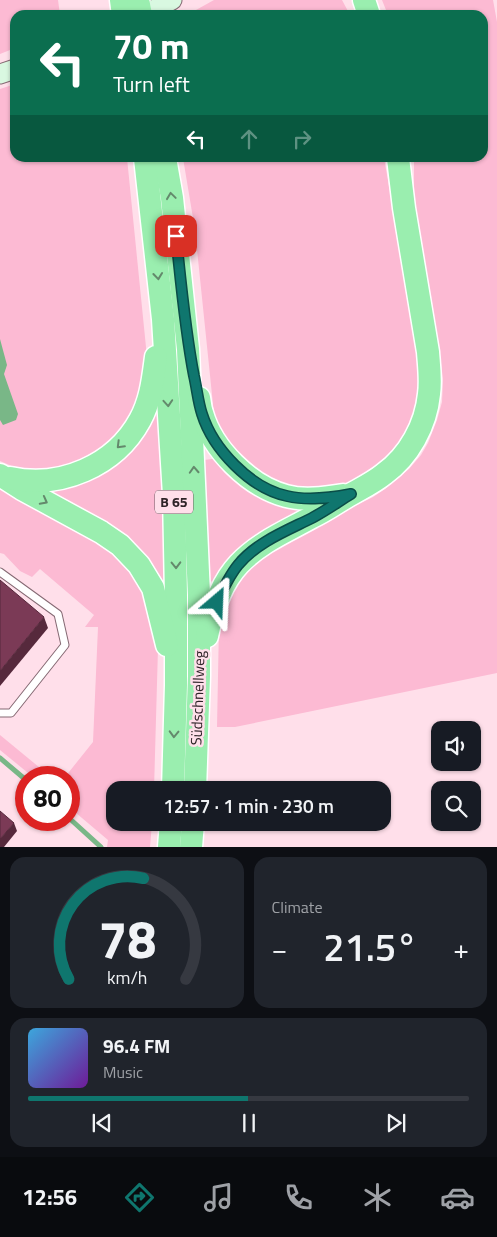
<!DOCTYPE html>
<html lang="en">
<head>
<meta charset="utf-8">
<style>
  :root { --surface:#171b24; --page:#20242c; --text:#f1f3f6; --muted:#9ea1a6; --line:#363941; --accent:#0f766e }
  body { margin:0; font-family:"Titillium Web",sans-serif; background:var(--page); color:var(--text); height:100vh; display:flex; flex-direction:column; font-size:19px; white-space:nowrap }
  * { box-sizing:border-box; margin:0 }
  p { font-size:16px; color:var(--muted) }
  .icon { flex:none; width:28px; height:28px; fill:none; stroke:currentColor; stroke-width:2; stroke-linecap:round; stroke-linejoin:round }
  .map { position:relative; height:847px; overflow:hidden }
  .drawer { display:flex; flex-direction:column; gap:10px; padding:10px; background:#0d0f14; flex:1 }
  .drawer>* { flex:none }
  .top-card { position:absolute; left:10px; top:10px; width:478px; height:152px; border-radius:15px; box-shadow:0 1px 4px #0004; background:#0b6e4f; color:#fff; overflow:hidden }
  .buttons { position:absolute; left:431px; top:721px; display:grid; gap:10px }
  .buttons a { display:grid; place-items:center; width:50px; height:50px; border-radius:10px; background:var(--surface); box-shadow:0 1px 4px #0004; font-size:25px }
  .speed { position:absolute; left:15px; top:766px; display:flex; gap:10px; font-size:25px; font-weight:700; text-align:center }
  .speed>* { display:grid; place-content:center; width:65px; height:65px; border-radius:50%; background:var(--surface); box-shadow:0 1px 4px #0004; line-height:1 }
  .speed .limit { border:8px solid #d22; background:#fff; color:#111 }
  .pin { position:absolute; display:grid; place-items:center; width:42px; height:42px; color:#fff; margin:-21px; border-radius:10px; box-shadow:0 2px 8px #0006 }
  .me { position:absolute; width:55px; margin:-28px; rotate:26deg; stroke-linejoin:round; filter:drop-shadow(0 0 4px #0008) }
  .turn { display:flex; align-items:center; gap:18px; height:105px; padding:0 20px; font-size:22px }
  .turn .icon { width:65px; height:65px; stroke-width:2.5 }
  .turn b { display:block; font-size:35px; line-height:42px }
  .lanes { display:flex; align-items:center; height:48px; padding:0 20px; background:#0003; justify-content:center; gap:25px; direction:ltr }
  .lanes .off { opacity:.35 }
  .big { font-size:38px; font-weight:600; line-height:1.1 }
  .drawer .tile { flex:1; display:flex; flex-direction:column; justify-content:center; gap:8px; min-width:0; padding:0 18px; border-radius:15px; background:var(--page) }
  .drawer .dial { align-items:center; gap:0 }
  .dial svg { height:130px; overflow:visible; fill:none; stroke:var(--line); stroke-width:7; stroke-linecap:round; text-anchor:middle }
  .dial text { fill:var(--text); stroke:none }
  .song { display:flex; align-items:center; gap:15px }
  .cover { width:60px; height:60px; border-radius:8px; background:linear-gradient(135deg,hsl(200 70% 55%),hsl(280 70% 35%)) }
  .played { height:5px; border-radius:2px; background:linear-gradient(90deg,var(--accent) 50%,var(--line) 50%) }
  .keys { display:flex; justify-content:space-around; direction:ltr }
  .heat { display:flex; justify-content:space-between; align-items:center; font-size:28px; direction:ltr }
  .drawer .tiles { flex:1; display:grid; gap:10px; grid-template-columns:1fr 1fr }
  .tile:last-child { grid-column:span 2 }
  .trip { position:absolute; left:106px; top:781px; width:285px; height:50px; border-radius:15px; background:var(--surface); box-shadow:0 1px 4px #0004; font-weight:600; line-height:50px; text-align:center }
  .tabs { display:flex; height:80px; justify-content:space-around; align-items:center; background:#090b0e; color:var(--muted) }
  .tabs .icon { width:35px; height:35px }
  .tabs .active { color:var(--accent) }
  .tabs b { font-size:22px; color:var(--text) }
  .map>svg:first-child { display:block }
</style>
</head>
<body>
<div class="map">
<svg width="497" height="847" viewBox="0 0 497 847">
  <rect width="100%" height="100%" fill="#ffdfea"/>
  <g fill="#fcbad3">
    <path d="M0,0h58l2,15h-45v33l-15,6z"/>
    <path d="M214,0h128l8,15h-163z"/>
    <path d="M382,0h111l4,22v651l-262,54h-18l2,-102 9,-28 26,-37 53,-30 66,-33 12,-8 24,-20 12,-14 7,-12 9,-23 5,-18 1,-23 -3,-24 -26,-148v-49h68v-143h-94z"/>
    <path d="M15,84v74h112l20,199v18l-19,52 -39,34 -42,11 -33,-5 -14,-6v-372z"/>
    <path d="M183,158h201l32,180 3,28v17l-6,32 -6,14 -9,15 -13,14 -12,10 -17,11 -13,6 -18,3h-30l-30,-10 -40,-37 -11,-27 -19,-184z"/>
    <path d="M156,408l4,1 7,170 -7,2 -116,-87z"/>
    <path d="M220,458l91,49 -92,75 -11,-1 -4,-121z"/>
    <path d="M0,489l96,48 22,17 29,36 11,58 -4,142h-39v32l37,1 -2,24h-43l1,-7 -39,-33v-29l-4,-1 28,-35 5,-115h-13l9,-12 -54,-46 -8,8 -12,-6 -16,-17 -4,-1z"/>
    <path d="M0,735l51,42h-18l-33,-27z"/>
  </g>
  <path fill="#79b787" d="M0,339l7,26 -3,9 14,40 -2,6 -13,5 -3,-5z"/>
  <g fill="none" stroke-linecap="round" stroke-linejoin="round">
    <g stroke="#79b787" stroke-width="5">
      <path d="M0,758l26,22"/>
      <path d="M69,818l32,29"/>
    </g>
    <defs>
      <path id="service" d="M0,572l58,42 7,31 -54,68h-11"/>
      <g id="secondary">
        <path d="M144,15l28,-15"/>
        <path d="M0,74l15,-5"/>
      </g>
      <g id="trunk">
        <path d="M121,0l2,15"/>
        <path d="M138,0l3,15"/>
        <path d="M364,0l5,15"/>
        <path d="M145,158l18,161 11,176 2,100v90l-3,105"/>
        <path d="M165,158l7,40 16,151 11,246v81l-4,114"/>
        <path d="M199,398c1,5 1,10 3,15 10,36 47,73 84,83 18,5 38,2 57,-1"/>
        <path d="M0,475l22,14 79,43 19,13 19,20 14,23 14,57"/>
        <path d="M10,478c50,11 105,-12 130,-58 11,-20 13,-41 16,-63"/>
        <path d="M207,636c5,-25 14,-53 32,-72 21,-22 48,-33 73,-47 13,-6 24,-14 36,-21 12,-7 25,-13 36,-22 25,-18 42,-49 45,-80 2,-14 0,-28 -1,-42l-24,-144 -6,-50"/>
        <path d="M169,847l2,-25"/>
        <path d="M191,847l2,-25"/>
      </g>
    </defs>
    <use href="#service" stroke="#856973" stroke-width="9"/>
    <use href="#secondary" stroke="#856973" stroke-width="21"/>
    <use href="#trunk" stroke="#fff" stroke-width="25"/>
    <use href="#service" stroke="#fff" stroke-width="7"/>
    <use href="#secondary" stroke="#d9f8e1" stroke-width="19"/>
    <use href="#trunk" stroke="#9aeeaf" stroke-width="22"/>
  </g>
  <g fill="#56293c">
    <path d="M44,617l4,11 -48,58v-15z"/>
    <path d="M14,823l3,8 -13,16h-4v-8z"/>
  </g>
  <g fill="#7b3a56" stroke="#56293c">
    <path d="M0,580l44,37 -44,54z"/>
    <path d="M0,811l14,12 -14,16z"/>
  </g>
  <defs><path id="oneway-chevron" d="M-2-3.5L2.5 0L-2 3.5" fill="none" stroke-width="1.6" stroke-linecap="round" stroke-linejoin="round" transform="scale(1.25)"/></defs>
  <g stroke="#64896c">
    <use href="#oneway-chevron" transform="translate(171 196) rotate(-98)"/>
    <use href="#oneway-chevron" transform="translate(158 276) rotate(84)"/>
    <use href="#oneway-chevron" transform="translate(168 403) rotate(86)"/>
    <use href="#oneway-chevron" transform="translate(120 445) rotate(135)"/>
    <use href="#oneway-chevron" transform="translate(194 470) rotate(-93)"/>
    <use href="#oneway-chevron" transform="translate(44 501) rotate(28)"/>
    <use href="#oneway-chevron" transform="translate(176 565) rotate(89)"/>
    <use href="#oneway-chevron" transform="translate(174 734) rotate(92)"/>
  </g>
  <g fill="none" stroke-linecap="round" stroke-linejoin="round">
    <defs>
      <path id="route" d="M176,236c5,47 9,94 18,140 3,13 4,26 8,38 11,35 48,74 85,82 21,5 43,2 64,-2 -13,8 -26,17 -39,24 -26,13 -55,24 -74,47 -9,11 -15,24 -21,37"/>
    </defs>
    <use href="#route" stroke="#0a4d48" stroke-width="12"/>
    <use href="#route" stroke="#0f766e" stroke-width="9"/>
  </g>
  <g text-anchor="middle" stroke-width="5" stroke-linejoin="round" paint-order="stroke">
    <rect fill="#ffdfea" stroke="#6d5c62" stroke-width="1" x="155" y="490.5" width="38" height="23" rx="4"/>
    <g font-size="14" font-weight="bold" fill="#2f2428">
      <text x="174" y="507">B 65</text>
    </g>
    <g font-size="15" fill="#2f2428" stroke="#ffdfea">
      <text transform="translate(198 698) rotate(-88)" y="5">Südschnellweg</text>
    </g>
  </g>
</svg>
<div class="buttons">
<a><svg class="icon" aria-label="sound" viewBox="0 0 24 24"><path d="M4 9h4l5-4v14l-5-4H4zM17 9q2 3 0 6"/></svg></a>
<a><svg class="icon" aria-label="search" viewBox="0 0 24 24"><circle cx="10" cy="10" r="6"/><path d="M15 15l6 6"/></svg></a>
</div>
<div class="speed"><div class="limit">80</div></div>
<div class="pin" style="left:176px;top:236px;background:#d93025"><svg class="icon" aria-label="arrive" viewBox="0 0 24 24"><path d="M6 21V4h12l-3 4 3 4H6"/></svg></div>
<svg class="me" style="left:217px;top:602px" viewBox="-20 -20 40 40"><path d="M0-17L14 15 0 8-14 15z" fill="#0f766e" stroke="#fff" stroke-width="4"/></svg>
<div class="trip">12:57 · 1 min · 230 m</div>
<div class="top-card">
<div class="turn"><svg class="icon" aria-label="left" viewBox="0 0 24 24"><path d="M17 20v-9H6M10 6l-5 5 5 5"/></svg><div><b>70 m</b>Turn left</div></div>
<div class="lanes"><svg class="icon" aria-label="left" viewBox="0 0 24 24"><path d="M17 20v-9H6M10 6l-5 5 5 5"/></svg><svg class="icon off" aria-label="ahead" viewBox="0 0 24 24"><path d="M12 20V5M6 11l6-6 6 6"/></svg><svg class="icon off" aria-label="right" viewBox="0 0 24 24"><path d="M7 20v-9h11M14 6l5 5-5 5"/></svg></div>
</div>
</div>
<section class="drawer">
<div class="tiles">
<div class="tile dial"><svg viewBox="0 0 100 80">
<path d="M14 69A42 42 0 1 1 86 69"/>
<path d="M14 69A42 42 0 0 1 60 7" stroke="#0f766e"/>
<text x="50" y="56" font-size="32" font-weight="700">78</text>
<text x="50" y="72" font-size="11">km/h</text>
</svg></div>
<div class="tile"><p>Climate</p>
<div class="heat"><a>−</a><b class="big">21.5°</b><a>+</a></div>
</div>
<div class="tile">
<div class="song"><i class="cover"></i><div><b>96.4 FM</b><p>Music</p></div></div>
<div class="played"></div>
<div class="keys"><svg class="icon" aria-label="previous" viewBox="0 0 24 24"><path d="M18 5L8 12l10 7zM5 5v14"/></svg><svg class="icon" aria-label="pause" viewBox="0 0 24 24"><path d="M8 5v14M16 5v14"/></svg><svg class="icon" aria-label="next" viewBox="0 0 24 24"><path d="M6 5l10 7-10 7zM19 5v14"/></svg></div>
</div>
</div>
</section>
<nav class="tabs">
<b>12:56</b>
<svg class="icon active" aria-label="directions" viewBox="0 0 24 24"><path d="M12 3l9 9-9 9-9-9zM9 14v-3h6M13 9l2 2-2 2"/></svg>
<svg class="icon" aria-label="music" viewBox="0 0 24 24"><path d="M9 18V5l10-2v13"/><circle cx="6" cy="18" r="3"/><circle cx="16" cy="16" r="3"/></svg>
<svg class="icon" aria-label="phone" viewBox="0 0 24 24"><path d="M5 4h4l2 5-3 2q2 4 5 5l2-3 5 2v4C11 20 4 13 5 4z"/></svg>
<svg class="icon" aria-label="climate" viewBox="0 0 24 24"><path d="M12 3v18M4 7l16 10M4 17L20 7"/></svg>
<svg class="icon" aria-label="car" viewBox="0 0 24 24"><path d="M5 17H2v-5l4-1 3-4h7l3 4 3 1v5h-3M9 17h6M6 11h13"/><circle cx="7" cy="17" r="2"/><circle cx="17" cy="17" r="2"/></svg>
</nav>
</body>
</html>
